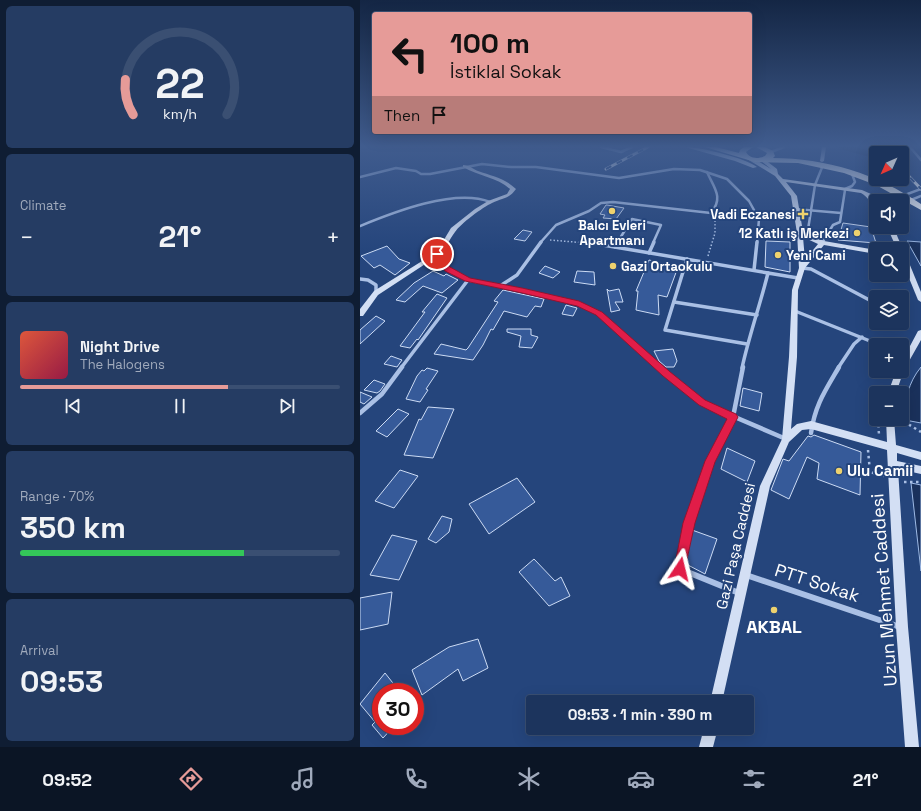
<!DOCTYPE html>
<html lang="en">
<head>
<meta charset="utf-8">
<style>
  :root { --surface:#1c345d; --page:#253c63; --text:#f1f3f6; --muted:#a0aabc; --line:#3a4f72; --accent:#e69b98 }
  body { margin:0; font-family:"Space Grotesk",sans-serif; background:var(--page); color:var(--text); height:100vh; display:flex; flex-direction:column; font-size:15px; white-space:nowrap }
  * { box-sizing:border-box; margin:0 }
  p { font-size:13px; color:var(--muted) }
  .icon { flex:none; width:22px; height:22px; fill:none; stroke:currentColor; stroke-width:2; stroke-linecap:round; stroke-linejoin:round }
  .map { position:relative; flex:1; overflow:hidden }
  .drawer { display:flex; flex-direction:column; gap:6px; padding:6px; background:#0f1d33; width:360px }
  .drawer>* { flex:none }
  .hud { position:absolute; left:12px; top:12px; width:380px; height:122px; border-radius:4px; box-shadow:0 4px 16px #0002,0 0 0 1px var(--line); background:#e69b98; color:#111; overflow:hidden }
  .needle { width:26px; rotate:225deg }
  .fabs { position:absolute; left:509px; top:146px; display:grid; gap:8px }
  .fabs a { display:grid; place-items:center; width:40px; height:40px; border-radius:4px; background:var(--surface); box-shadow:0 4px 16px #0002,0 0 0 1px var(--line); font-size:20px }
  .speed { position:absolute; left:12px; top:683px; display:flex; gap:8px; font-size:20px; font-weight:700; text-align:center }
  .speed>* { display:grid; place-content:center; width:52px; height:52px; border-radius:50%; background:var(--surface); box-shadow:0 4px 16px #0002,0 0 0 1px var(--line); line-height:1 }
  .speed .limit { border:6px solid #d22; background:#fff; color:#111 }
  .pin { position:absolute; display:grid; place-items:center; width:34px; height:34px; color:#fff; margin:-17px; border:2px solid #fff; border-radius:50%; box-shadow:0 1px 4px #0007 }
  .me { position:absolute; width:44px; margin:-22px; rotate:10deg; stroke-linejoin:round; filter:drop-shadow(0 0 3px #0008) }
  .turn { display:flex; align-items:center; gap:14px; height:84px; padding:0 12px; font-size:18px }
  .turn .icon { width:52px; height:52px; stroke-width:2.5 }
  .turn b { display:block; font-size:28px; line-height:34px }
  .then { display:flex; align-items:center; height:38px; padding:0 12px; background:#0003; gap:8px; font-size:15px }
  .big { font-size:30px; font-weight:700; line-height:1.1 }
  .drawer .tile { flex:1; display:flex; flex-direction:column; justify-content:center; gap:6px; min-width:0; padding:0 14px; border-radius:6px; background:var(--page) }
  .drawer .dial { align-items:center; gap:0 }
  .dial svg { height:104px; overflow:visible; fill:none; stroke:var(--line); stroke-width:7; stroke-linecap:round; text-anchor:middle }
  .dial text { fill:var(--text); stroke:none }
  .song { display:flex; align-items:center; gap:12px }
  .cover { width:48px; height:48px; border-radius:6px; background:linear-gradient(135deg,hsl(10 70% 55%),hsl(340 70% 35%)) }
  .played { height:4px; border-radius:2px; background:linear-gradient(90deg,var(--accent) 65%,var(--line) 65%) }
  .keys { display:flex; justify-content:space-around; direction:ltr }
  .heat { display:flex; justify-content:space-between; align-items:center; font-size:22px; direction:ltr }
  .charge { height:6px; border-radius:3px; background:linear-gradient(90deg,#34c759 70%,var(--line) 0) }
  .trip { position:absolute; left:166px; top:695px; width:228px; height:40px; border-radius:4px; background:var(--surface); box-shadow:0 4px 16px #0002,0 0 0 1px var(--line); font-weight:700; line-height:40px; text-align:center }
  .dock { display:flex; height:64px; justify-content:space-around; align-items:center; background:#0b1525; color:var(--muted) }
  .dock .icon { width:28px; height:28px }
  .dock .active { color:var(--accent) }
  .dock b { font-size:18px; color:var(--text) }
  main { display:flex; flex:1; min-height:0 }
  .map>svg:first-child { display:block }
</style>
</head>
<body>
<main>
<section class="drawer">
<div class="tile dial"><svg viewBox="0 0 100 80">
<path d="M14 69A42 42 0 1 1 86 69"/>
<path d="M14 69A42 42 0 0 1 8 42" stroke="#e69b98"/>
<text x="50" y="56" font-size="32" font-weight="700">22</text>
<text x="50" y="72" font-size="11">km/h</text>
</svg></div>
<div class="tile"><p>Climate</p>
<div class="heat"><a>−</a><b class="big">21°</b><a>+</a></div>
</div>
<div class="tile">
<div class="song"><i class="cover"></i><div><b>Night Drive</b><p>The Halogens</p></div></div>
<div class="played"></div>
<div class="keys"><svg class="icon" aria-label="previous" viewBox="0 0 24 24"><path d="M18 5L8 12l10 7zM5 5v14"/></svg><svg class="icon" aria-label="pause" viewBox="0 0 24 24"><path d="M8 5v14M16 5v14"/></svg><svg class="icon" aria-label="next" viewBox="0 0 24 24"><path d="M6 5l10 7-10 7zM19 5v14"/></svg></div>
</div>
<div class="tile"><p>Range · 70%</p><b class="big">350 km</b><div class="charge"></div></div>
<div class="tile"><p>Arrival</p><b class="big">09:53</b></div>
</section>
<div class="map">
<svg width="561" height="747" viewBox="0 0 561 747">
  <rect width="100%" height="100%" fill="#25457c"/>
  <g fill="#1a315c" stroke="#9ebae5">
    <path d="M547,241l14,1v24z"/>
    <path d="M561,367v56l-16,-3c0,-21 3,-37 16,-53z"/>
    <path d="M551,483l10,2v86z"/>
  </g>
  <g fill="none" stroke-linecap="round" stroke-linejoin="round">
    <path fill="#1a315c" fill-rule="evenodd" d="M479,147h18l21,6h-2v5h-2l-34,-9z"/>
  </g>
  <g fill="#365a99" stroke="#ccdbf4">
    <path d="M246,205h1l17,3 -8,11 -13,-1 2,-3 -5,-1z"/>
    <path d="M483,223l28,4 5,16 -38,-3z"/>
    <path d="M163,230l9,2 -7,9 -11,-2z"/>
    <path d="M406,241l24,1v30l-25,-5z"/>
    <path d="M27,246l12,13 11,4 -15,12 -15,-10 -6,3 -13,-12z"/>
    <path d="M289,260l29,7 -11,30 -9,-2 1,20 -23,-5 2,-19h-2z"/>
    <path d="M185,266l15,6 -7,6 -14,-5z"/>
    <path d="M73,271l11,5 2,-2 12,6 -16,13 -19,-7 -18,16 -9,-2 18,-17z"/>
    <path d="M217,271l17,1 1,13 -21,-3z"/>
    <path d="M247,289l2,2 10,-2 4,13h-8l5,8 -9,2z"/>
    <path d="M143,290l41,9 -3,8 -6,-1 -8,11 -23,-6 -11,19 -2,-1 -8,16 -10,15 -39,-6 7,-10 25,6 2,-2 30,-46 -4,-1z"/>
    <path d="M77,294l10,4 -29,42 -1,-1 -7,9 -10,-2 25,-34h-3z"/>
    <path d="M206,305l11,3 -4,8 -11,-2z"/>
    <path d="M16,316l9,5 -25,23v-14z"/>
    <path d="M147,329h24v6l7,2 -6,11 -13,-1 2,-11 -14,-4z"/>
    <path d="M313,349l4,12 -3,6h-8l-7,-6 -5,-10z"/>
    <path d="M31,356l11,4 -5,7 -13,-3z"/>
    <path d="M67,368l11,3 -12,18 2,1 -8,12 -14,-3 11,-23 5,-6 2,1z"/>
    <path d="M14,380l11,4 -5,7 -3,2 -13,-3z"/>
    <path d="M383,388l19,5 -3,18 -19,-5z"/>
    <path d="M0,392l12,5 -8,7 -4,-2z"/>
    <path d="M68,407l26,2 -21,49 -29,-3 15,-36 2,1z"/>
    <path d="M38,409l11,5 -22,23 -11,-6z"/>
    <path d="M454,435l47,17 -1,43 -43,-16 2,-16 -12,-6 -18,42 -18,-9 12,-31 6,2 19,-25 3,1z"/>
    <path d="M367,448l28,13 -8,21 -26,-13z"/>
    <path d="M40,470l18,6 -24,32 -19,-7z"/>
    <path d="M157,478l18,24 -46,32 -20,-30z"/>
    <path d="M82,516l10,3 -3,13 -13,11 -8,-4z"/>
    <path d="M332,530l25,9 -12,35 -19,-10z"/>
    <path d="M32,535l25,6 -18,39 -29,-5z"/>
    <path d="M174,559l21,22 6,-4 9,19 -21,10 -30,-34z"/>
    <path d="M32,592l-4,32 -28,6v-32z"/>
    <path d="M118,639l10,29 -25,13 -5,-12 -36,26 -10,-25 37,-23z"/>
    <path d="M25,673l15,19h-19v34h13l-11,12 -11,-13 3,-3 -15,-18z"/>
  </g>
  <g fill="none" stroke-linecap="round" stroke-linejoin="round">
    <g stroke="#aac0e5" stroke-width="1.5" stroke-dasharray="1.5 2" stroke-linecap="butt">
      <path d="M190,240l36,3"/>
      <path d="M348,256l7,-23v-15"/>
    </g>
    <g stroke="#aac0e5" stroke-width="2.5" stroke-dasharray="2.5 3.5" stroke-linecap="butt">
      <path d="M518,419l1,16"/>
      <path d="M538,420l5,1 18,11"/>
      <path d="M508,450l2,22 14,4"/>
      <path d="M544,482h17"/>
    </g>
    <g stroke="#aac0e5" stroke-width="2.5">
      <path d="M241,147l20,5 11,-5"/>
      <path d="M550,147l11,13"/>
      <path d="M411,152l13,-5"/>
      <path d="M0,177l36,-9 20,3 5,3h9l52,-10 29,3h25l83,11 55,-9 26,1 27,9 22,22 10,18 -2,24"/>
      <path d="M485,189l7,-3 3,-4 -3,-8"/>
      <path d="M533,201l1,-2 27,-10"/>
      <path d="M542,207l9,-7 10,-4"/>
      <path d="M435,209l46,4"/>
      <path d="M0,226c34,-14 95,-38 130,-24"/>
      <path d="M535,227l1,10"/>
      <path d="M447,236l8,-51 8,-20"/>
      <path d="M180,243l16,-18 33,-14 12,-8 12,-1 98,11c13,-16 3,-25 -4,-41"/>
      <path d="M257,243l15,-24 29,6 -8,18"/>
      <path d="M462,243l11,-18 7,-3 5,-32"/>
    </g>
    <g stroke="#aac0e5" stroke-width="3.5">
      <path d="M231,243l177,30"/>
      <path d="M255,247l3,-5"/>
      <path d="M289,253l5,-11"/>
      <path d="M77,254l10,15 21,11 54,10 57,14 20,9 61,55"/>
      <path d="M327,259l-22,71 82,14"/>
      <path d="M442,268l9,1 64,34"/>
      <path d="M394,270l3,-28"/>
      <path d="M0,279l8,1 8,5v8"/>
      <path d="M140,286l17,-11 24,-33"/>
      <path d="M314,302l83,13"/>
      <path d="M435,311l85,34"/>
      <path d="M41,368l67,-88"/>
      <path d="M382,368c7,-32 18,-63 26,-95l30,5"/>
      <path d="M478,368l16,-24 8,-7"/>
    </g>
    <g stroke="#aac0e5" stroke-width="4.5">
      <path d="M299,367l43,36 84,36"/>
      <path d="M0,413l22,-19 20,-27"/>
      <path d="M451,433c4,-28 14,-42 28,-66"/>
      <path d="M327,532l23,-71 23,-44 10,-50"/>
    </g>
    <g stroke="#aac0e5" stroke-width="6">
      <path d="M327,531l-7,38 59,24"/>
      <path d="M386,575l154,52"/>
    </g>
    <g fill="#d3dff4" fill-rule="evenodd">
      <path d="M325,147c16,0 60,11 72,20l-4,1 -18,-7z"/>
      <path d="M462,147h4l-2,14 -2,1 -2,-1z"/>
      <path d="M387,157h4l20,12 -11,-9 4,-1 13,10 1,5 5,5 79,11 9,4 5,7v5c-6,-3 -8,-9 -15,-13l-75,-11 11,14 6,36 21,9 52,9v4l-52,-9 -19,23 -7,22 -1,67 -6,72 6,-5 14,-3 76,21 -1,-23h8l2,26 25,7v8l-24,-7v8l24,5v8l-23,-5 10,158 11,120h-14l-9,-120 -9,-177 -76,-21 -9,1 -13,12 -19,44 -48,216h-12l50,-216 22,-47 7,-82 3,-67 7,-22 -2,-35 -6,-37 -16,-20 -28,-17zM443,237l15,7 -13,16z"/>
      <path d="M103,165c6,0 10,4 15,6 14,5 27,7 38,18 -7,10 -13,9 -24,14 -9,4 -32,21 -37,29 -6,8 -9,16 -16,23l-61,40 -15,21h-3v-7l14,-18 61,-38 4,-5 12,-20 24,-19 13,-8 19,-7 3,-5c-13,-12 -32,-13 -47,-22z"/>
      <path d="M527,227h6l10,22 -1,1v-1h-5z"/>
      <path d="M542,251l3,2 16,39v10l-3,-2 -16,-39z"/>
      <path d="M561,330v10l-17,30 -8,23h-8l8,-22h6v-10l16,-30z"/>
      <path d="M344,728h14l-5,19h-14z"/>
    </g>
    <path fill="#fff" fill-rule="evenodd" d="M345,147h11l23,6 1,-3 4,-3h9l-7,5c4,7 12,7 19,4l2,-3 -11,-6h9l8,4 2,5 -2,2c53,0 104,16 148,46v6l-45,-25 -32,-12 -46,-10 -43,-1z"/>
    <defs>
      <g id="rail">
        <path d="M523,147l5,6"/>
        <path d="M246,169l42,-22"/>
        <path d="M542,169l19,20"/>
      </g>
    </defs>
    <use href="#rail" stroke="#fff" stroke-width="3"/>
    <use href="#rail" stroke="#25457c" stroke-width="2" stroke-dasharray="6" stroke-linecap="butt"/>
  </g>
  <linearGradient id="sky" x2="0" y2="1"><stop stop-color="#142644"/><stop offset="0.58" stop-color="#405c8e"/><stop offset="1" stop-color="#405c8e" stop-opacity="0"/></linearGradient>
  <rect width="561" height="252" fill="url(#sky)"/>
  <path fill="#e11d48" stroke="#92132f" d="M77,252l2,1 11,14 20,11 52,10 57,13 23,11 67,59 36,29 31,14 2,3 -23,45 -20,61 -11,50 -4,2 -4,-2 -2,-4 9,-46 22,-62 22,-42 -28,-14 -36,-29 -67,-61 -19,-9 -55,-13 -57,-12 -20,-10 -12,-17z"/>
  <g fill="#eed26e" stroke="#25457c" stroke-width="1.5">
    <circle cx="252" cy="211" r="4"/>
    <path d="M441 208h4v4h4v4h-4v4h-4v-4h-4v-4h4z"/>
    <circle cx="497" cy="233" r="4"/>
    <circle cx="418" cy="255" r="4"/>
    <circle cx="253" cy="266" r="4"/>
    <circle cx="479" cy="471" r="4"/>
    <circle cx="414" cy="610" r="4"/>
  </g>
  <g text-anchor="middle" stroke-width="4" stroke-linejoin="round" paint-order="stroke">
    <g font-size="13" font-weight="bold" fill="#fff" stroke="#25457c" text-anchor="end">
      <text x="435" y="219">Vadi Eczanesi</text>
      <text x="252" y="230" text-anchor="middle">Balcı Evleri<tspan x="252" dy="15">Apartmanı</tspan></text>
      <text x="489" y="238">12 Katlı iş Merkezi</text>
      <text x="426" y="260" text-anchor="start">Yeni Cami</text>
      <text x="261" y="271" text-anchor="start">Gazi Ortaokulu</text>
    </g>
    <g font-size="15" font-weight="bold" fill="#fff" stroke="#25457c" text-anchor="start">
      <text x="487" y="476">Ulu Camii</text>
    </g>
    <g font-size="15" fill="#fff" stroke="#25457c">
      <text transform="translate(376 546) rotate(-77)" y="5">Gazi Paşa Caddesi</text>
    </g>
    <g font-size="18" fill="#fff" stroke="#25457c">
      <text transform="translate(457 583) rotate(18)" y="6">PTT Sokak</text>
      <text transform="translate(524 590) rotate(-94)" y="6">Uzun Mehmet Caddesi</text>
    </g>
    <g font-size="18" font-weight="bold" fill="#fff" stroke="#25457c">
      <text x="414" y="633">AKBAL</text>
    </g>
  </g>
</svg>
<div class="fabs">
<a><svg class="needle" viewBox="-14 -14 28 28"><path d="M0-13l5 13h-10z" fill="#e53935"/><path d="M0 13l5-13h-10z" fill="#a0aabc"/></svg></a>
<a><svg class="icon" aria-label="sound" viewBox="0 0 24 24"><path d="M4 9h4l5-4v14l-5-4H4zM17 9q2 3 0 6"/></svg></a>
<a><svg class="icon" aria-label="search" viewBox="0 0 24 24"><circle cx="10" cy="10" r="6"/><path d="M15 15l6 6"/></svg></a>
<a><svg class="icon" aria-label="layers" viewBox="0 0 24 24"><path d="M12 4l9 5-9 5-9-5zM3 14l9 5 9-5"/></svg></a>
<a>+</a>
<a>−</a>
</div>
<div class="speed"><div class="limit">30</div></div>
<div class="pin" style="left:77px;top:254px;background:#d93025"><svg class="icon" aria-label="arrive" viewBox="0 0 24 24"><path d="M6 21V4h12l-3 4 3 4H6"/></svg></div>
<svg class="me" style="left:320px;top:569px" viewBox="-20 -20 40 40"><path d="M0-17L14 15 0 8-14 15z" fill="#e11d48" stroke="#fff" stroke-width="4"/></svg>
<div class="trip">09:53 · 1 min · 390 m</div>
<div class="hud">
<div class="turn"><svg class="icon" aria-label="left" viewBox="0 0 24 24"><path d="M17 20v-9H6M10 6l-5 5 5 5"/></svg><div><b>100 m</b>İstiklal Sokak</div></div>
<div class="then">Then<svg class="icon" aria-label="arrive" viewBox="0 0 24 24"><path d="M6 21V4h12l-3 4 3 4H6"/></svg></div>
</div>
</div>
</main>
<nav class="dock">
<b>09:52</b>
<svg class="icon active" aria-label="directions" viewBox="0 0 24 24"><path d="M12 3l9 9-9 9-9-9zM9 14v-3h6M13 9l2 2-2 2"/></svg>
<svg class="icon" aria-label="music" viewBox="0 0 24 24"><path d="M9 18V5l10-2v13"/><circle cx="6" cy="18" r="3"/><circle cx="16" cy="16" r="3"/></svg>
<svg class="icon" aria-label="phone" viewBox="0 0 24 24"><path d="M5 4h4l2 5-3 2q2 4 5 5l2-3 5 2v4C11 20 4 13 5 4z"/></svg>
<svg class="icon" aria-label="climate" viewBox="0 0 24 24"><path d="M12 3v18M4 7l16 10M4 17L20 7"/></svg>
<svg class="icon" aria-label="car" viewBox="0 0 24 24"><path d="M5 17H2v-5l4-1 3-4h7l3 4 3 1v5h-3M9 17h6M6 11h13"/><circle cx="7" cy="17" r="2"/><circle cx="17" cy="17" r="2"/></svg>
<svg class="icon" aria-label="filters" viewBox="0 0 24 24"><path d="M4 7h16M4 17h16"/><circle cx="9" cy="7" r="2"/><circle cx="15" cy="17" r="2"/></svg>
<b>21°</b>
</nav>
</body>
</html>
